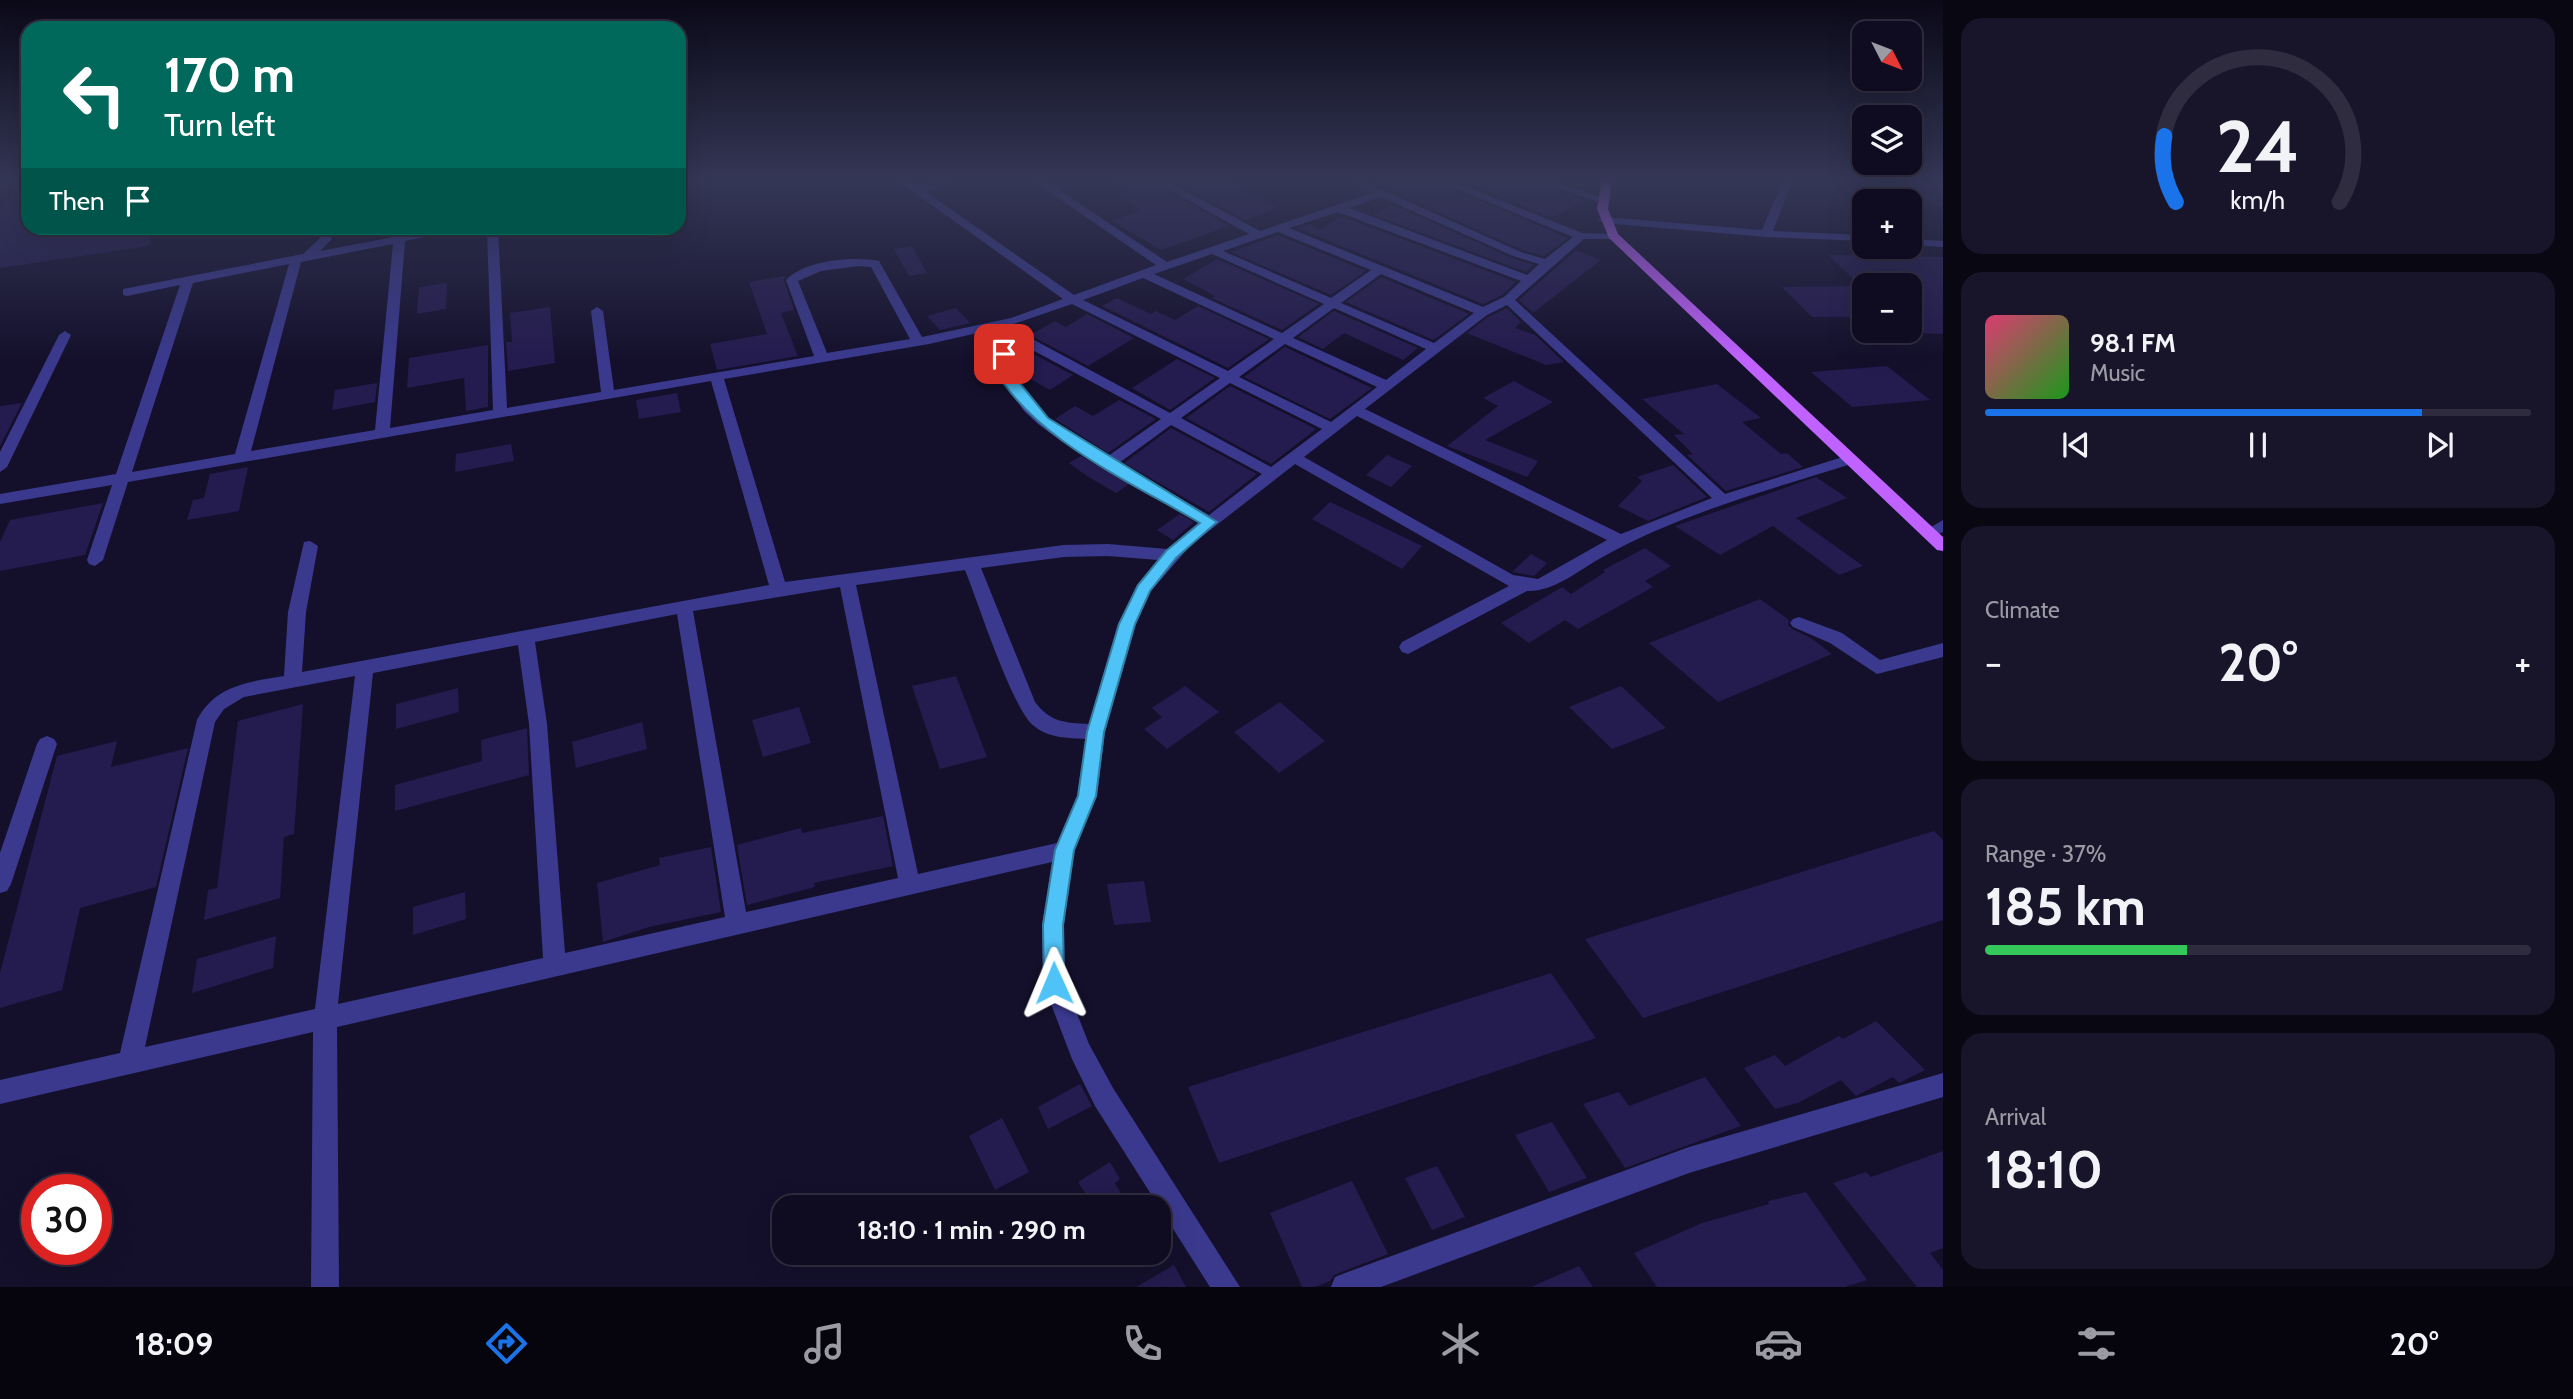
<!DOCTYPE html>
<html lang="en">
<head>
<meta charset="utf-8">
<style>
  :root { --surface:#0f0c21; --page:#18152a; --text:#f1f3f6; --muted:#9b9ba5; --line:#2f2c3f; --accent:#1a73e8 }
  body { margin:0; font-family:Cabin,sans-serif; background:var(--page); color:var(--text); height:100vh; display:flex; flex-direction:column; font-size:26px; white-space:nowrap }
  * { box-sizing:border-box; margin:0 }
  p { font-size:23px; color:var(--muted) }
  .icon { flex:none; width:38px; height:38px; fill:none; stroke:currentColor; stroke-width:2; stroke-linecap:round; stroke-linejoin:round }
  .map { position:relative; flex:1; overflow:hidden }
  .panel { display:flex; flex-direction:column; gap:18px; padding:18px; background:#080712; width:630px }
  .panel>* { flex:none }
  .banner { position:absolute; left:21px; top:21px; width:665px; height:214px; border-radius:21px; box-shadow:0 7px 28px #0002,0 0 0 2px var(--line); background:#00695c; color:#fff; overflow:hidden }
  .needle { width:46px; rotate:132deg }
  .buttons { position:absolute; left:1852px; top:21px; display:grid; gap:14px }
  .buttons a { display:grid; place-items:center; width:70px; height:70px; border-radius:14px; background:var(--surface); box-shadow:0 7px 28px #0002,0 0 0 2px var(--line); font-size:35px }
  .speed { position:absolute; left:21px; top:1174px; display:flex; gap:14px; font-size:35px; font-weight:700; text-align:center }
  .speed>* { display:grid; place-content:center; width:91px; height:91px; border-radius:50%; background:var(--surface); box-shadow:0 7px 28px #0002,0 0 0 2px var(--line); line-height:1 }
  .speed .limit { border:10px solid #d22; background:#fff; color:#111 }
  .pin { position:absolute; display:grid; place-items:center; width:60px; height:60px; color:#fff; margin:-30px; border-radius:14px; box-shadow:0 4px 10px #0006 }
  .me { position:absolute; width:77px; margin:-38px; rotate:359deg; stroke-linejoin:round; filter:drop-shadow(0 0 5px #0008) }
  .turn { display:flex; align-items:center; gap:24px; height:147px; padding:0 28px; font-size:32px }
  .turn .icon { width:91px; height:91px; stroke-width:2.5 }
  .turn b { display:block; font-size:49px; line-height:60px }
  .then { display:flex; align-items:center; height:66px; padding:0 28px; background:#0003; gap:14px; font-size:26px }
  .big { font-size:52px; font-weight:700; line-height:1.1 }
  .panel .tile { flex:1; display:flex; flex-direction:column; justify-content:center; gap:10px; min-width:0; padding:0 24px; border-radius:21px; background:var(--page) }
  .panel .dial { align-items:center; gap:0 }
  .dial svg { height:182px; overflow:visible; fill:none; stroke:var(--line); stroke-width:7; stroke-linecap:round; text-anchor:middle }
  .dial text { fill:var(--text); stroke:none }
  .song { display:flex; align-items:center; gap:21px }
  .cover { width:84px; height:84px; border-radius:10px; background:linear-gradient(135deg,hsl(340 70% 55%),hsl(120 70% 35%)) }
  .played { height:7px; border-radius:4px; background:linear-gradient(90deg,var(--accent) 80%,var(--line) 80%) }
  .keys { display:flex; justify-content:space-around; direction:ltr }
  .heat { display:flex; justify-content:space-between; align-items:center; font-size:38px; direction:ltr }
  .charge { height:10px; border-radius:5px; background:linear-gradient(90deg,#34c759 37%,var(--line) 0) }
  .trip { position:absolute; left:772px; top:1195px; width:399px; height:70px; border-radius:21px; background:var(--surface); box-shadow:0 7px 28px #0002,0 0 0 2px var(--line); font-weight:700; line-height:70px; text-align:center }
  .menu { display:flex; height:112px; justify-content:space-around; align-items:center; background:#06050d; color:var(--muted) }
  .menu .icon { width:49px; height:49px }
  .menu .current { color:var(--accent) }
  .menu b { font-size:32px; color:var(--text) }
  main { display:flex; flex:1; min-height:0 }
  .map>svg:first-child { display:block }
</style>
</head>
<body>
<main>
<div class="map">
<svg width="1943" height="1287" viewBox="0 0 1943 1287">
  <rect width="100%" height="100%" fill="#14102c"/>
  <g fill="#241b4e">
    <path d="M1110,180h40l79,46 -68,24 -49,-29 29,-11 -27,-15 12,-5z"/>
    <path d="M1171,180h56l51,28 -33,12z"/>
    <path d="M1367,180h66l135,58 -24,18 -22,-6z"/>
    <path d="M1457,180h73l55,20 -33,18z"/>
    <path d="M1869,180h36l2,5 36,7v15l-75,-21z"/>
    <path d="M28,187v41h127l-7,18 -148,22v-57l14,-22z"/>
    <path d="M1391,204l121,54 22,7 -8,7 -152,-57z"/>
    <path d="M1341,216l175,66 -14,13 -19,9 -186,-76 13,-4 10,5z"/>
    <path d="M1278,235l88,36 -35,24 -100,-43z"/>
    <path d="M912,246l15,27 -18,3 -15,-27z"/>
    <path d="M1576,250l25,10 -68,53 -14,-13z"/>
    <path d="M1828,255l115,2v77l-34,-1v-48h-49z"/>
    <path d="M1217,259l102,45 -37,26 -70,-32 3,-2 -32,-17z"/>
    <path d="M785,276l-1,5 10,29 -13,3 17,43 -81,14 -7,-26 57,-10 -18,-52z"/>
    <path d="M1381,277l88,37 -34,25h-4l-85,-37z"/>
    <path d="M447,283l-1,26 -29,5 2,-27z"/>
    <path d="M1864,286v31h-52l-30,-30z"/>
    <path d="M1117,298l34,16 5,-3 19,9 23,-14 71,33 -41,29 -126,-62z"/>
    <path d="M550,307l5,56 -47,8 -2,-29h6l-2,-29z"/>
    <path d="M956,308l14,15 -30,7 -13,-14z"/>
    <path d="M1507,308l14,14 -6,6 20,7 29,27 -18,3 -79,-32 21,-16z"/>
    <path d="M1334,311l84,37 -15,12 -59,-27 -21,16 -25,-12z"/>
    <path d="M1087,314l47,24 -46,28 -58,-31 25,-14 11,6z"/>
    <path d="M488,345v62l-22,4 -2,-33 -57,10 2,-30z"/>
    <path d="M1285,347l87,41 -42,31 -86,-42z"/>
    <path d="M1028,351l45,24 -23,15 -30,-17 9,-5 -16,-9z"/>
    <path d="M1177,359l38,19 -45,32 -38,-22z"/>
    <path d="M1887,366l43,34 -78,7 -41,-35z"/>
    <path d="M1514,381l39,21 -68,38 53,21 -11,16 -80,-31 51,-40 -15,-8z"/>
    <path d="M377,383l-2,19 -43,8 3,-20z"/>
    <path d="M1717,384l44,34 -19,4 39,32 6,-1 16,14 -77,24 -39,-36 6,-1 -19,-19 10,-1 -42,-35z"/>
    <path d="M1230,386l86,43 -45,35 -85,-46z"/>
    <path d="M677,393l4,19 -42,7 -3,-19z"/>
    <path d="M1119,400l37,19 -48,34 -53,-34 20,-13 18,10z"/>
    <path d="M22,403l-22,43v-40z"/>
    <path d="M1171,428l86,46 -48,38 -85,-49z"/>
    <path d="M511,444l3,17 -59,11 1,-18z"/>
    <path d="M1387,455l25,11 -21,21 -25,-12z"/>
    <path d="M1081,456l48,28 -13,9 -29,-17 -18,-13z"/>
    <path d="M1673,465l34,32 -59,24 -30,-15 24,-25 -5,-4z"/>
    <path d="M248,467l-9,44 -52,9 6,-20 11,-2 6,-24z"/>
    <path d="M1816,477l31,21 -51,20 67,48 -24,9 -66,-49 -53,29 -45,-29z"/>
    <path d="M1330,502l36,17 56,27 -20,23 -90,-50z"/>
    <path d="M103,503l-18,52 -85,16v-29l10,-22z"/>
    <path d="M1180,514l14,8 -21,18 -16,-10z"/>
    <path d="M1645,548l26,18 -26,15 8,6 -75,42 -13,-9 -36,23 -28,-20 61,-36 9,7 34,-22 -2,-2z"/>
    <path d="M1531,554l16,9 -13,13 -22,-4z"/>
    <path d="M1760,599l29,21 -1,5 4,4 19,9 21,16 -114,48 -69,-59z"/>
    <path d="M956,676l31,81 -47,12 -28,-83z"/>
    <path d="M1185,686l34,26 -52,37 -23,-20 18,-12 -10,-9z"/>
    <path d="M1621,686l45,42 -54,21 -43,-42z"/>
    <path d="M458,688l1,24 -63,17v-25z"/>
    <path d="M1280,702l45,39 -46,32 -45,-41z"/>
    <path d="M303,704l-9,130 -10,3 -4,61 -76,22 4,-30 9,-2 21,-167z"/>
    <path d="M799,707l12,36 -48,14 -11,-37z"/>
    <path d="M642,722l5,27 -71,19 -4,-26z"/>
    <path d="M527,728l2,47 -134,36v-26l87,-24 -1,-21z"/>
    <path d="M117,741l-6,26 77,-19 -32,139 -76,21 -18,82 -62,18v-35l57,-217z"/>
    <path d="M883,816l10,50 -79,17 1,4 -68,18 -10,-60 64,-17 1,5z"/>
    <path d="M1934,831l9,9v80l-300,98 -58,-79z"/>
    <path d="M711,847l10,65 -72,15 -46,15 -6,-59 63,-18 -1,-7z"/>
    <path d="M1144,881l7,41 -37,3 -7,-41z"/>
    <path d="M465,892l1,27 -53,16v-28z"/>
    <path d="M276,936l-3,32 -81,25 5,-34z"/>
    <path d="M1551,973l45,65 -377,125 -31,-76z"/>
    <path d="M1876,1021l49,49 -26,13 -6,-6 -37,19 -15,-16 -43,23 -23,6 -31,-41 31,-13 10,11 54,-30 4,3z"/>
    <path d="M1705,1077l36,49 -116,42 -42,-64 36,-12 10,14z"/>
    <path d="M1080,1084l12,22 -44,23 -10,-22z"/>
    <path d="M1002,1118l27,54 -34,18 -26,-54z"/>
    <path d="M1552,1122l35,56 -38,14 -34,-57z"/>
    <path d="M1943,1151v97l-13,5 13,17v17h-26l-84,-104 33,-11 5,5z"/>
    <path d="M1110,1162l10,17 -5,4 14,25h-34l-17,-26z"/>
    <path d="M1437,1166l28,51 -33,13 -27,-52z"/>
    <path d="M1352,1181l36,73 -54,21 -4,6 -15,6h-13l-32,-74z"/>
    <path d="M1806,1192l61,88 -22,7h-188l-23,-34 68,-30 67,-19 -1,-3z"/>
    <path d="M1174,1265l12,22h-50z"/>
    <path d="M1579,1266l14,21h-62z"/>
  </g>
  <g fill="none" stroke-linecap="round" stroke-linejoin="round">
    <g fill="#3a398e" fill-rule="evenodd">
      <path d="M679,180h13l-13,5z"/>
      <path d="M897,180h12l10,7 20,-7h16l-29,12 148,103 82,-30 -124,-85h12l123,82 82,-28 -97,-54h13l95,51 112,-38 -26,-13h14l161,72 24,7 28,-22 -138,-57h15l132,53 35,1v4l-4,1h-29l-69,61 210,194 124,-39 7,5 -2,3c-85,27 -176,51 -255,96 -21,12 -46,33 -72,32l-119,63 -6,-2 -3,-5 3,-5 107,-56 -214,-122 -104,81 -41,47 -14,32 -31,108 -8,64 -23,54 -10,75 1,58 24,61 24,44 127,199h-30l-115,-181 -23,-47 -29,-76 -1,-58 10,-63 -715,165 2,260h-28l2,-255 -313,72v-24l120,-27 77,-333c18,-35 52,-38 87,-44l4,-64 16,-70 6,-1 8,5 -12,66 -4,60 467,-87 -58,-204 -583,101 -25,78 -8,6 -6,-2 -2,-4 25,-75 -112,19v-10l116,-20 64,-189 -53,11 -4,-1v-6l180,-35 17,-16 -6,-10h10l8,11 -12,12 121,-23h20l-5,3 -51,10 -15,187 103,-18 -6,-182h11l9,180 94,-16 -10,-81 6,-4 6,4 11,79 200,-34 -28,-76c19,-20 67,-24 93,-19l43,76 89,-19 52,-19zM1381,197l132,59 26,8 -12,11 -178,-67zM1338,212l183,69 -17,16 -21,10 -194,-79zM1278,232l93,38 -40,28 -108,-47zM393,244l-18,186 -124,21 50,-189zM1212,254l112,50 -42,29 -128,-59zM289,264l-54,190 -103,18 61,-189zM858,266l13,1 39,72 -83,14 -29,-72 23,-10zM1381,274l93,39 -40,30 -93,-40zM1143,278l131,61 -46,32 -145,-71zM1072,304l148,74 -50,35 -162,-87zM1507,305l205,193 -91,36 -256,-125 122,-94zM1334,308l92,41 -40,31 -93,-42zM995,329l18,11 -14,11 -7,15 32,45 14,13 23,17 138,81 -32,27 -59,-5 -44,1 -279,37 -61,-203 205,-35zM1285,344l92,43 -46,35 -92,-45zM1023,345l138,74 -53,37 -60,-38 -14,-13 -28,-39 4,-10zM1230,383l92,46 -51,38 -90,-49zM1357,416l250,124 -69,39 -25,-4 -209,-118zM1171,425l91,49 -53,41 -90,-52zM1108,556l50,4 -21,25 -19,39 -29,100c-24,-1 -39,-2 -54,-22l-54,-134 83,-11zM965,570c13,32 47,139 69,156 14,12 34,12 52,13l-9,57 -20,47 -139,31 -62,-289zM840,587l58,291 -152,34 -53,-301zM677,614l48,303 -160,36 -18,-229 -12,-82zM518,645l11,79 14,234 -205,46 35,-331zM355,676l-40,333 -170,38 70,-325 9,-13 20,-12z"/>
      <path d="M1535,180h16l54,19 -9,2z"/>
      <path d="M1783,180h10l-20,51 91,4v6l-98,-4 -162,-14 -6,-3 6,-3 158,13z"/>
      <path d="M1907,180l36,4v6l-35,-8z"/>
      <path d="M1909,239l34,2v6l-34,-2z"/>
      <path d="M65,331l6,4 -64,132 -7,5v-20l59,-117z"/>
      <path d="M1943,520v12l-14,6 -6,-1 -2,-4z"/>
      <path d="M1799,617l43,16 38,27 63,-17v14l-66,17 -47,-31 -37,-16 -3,-4 3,-4z"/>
      <path d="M47,736l7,3 3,5 -46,140 -4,7 -7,2v-40l37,-109 3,-5z"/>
      <path d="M1943,1073v24l-254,76 -308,114h-50l4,-10 10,-4 344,-126z"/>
    </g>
    <path fill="#c062ff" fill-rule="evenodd" d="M1602,180h10l-4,29 10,25 325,303v14l-6,-1 -328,-312 -12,-29z"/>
  </g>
  <linearGradient id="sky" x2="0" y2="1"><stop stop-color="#0b0918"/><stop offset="0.5" stop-color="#343756"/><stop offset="1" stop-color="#343756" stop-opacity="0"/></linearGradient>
  <rect width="1943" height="360" fill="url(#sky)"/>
  <path fill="#4fc3f7" stroke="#337fa1" stroke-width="2" d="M1004,350l6,4 -4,12 42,52 169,104 -41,36 -26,33 -15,33 -31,108 -8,64 -22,54 -11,75 1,58 -3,7 -7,3 -7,-3 -3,-7 -1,-58 12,-75 23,-54 9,-64 32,-108 19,-39 28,-34 34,-28c-69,-41 -168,-84 -207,-157l5,-12z"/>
</svg>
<div class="buttons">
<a><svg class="needle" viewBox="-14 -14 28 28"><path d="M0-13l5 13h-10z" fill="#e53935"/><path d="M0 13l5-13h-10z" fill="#9b9ba5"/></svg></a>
<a><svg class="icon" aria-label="layers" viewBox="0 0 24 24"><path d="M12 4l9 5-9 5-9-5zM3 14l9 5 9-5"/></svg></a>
<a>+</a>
<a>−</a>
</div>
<div class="speed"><div class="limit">30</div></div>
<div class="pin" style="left:1004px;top:354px;background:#d93025"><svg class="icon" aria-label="arrive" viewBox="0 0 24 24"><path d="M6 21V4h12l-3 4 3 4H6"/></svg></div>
<svg class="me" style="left:1054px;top:983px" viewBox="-20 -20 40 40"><path d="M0-17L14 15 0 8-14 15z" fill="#4fc3f7" stroke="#fff" stroke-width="4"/></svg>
<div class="trip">18:10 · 1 min · 290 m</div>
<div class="banner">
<div class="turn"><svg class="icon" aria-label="left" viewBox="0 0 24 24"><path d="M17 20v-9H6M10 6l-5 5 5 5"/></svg><div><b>170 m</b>Turn left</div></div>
<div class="then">Then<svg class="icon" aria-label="arrive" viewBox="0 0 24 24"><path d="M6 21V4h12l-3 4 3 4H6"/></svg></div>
</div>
</div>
<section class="panel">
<div class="tile dial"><svg viewBox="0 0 100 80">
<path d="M14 69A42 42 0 1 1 86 69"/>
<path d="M14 69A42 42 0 0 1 9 40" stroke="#1a73e8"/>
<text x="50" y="56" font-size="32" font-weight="700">24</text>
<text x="50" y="72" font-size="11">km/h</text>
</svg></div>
<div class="tile">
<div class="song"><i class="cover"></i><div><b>98.1 FM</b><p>Music</p></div></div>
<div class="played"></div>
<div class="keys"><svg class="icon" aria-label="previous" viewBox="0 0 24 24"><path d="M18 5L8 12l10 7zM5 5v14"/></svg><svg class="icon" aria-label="pause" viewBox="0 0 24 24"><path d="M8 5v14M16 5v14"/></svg><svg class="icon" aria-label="next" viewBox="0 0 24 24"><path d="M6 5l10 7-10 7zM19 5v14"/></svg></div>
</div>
<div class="tile"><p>Climate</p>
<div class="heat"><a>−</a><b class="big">20°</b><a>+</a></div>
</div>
<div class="tile"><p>Range · 37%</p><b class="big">185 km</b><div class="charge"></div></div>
<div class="tile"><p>Arrival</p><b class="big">18:10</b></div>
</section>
</main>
<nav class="menu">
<b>18:09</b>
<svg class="icon current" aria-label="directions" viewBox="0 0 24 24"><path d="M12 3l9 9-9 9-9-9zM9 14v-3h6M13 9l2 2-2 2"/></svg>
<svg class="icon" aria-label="music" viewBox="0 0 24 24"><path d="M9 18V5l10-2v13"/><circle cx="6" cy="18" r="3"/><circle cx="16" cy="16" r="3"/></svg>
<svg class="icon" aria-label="phone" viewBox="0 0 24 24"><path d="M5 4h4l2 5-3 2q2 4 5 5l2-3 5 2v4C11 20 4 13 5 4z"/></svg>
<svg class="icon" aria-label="climate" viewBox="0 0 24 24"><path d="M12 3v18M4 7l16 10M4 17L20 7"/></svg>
<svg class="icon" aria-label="car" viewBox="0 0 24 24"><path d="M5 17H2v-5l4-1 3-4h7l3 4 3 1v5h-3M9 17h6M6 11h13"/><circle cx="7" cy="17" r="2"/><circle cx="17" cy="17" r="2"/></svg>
<svg class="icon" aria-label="filters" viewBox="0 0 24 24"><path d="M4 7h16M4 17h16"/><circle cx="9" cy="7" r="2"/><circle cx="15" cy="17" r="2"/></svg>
<b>20°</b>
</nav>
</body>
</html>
